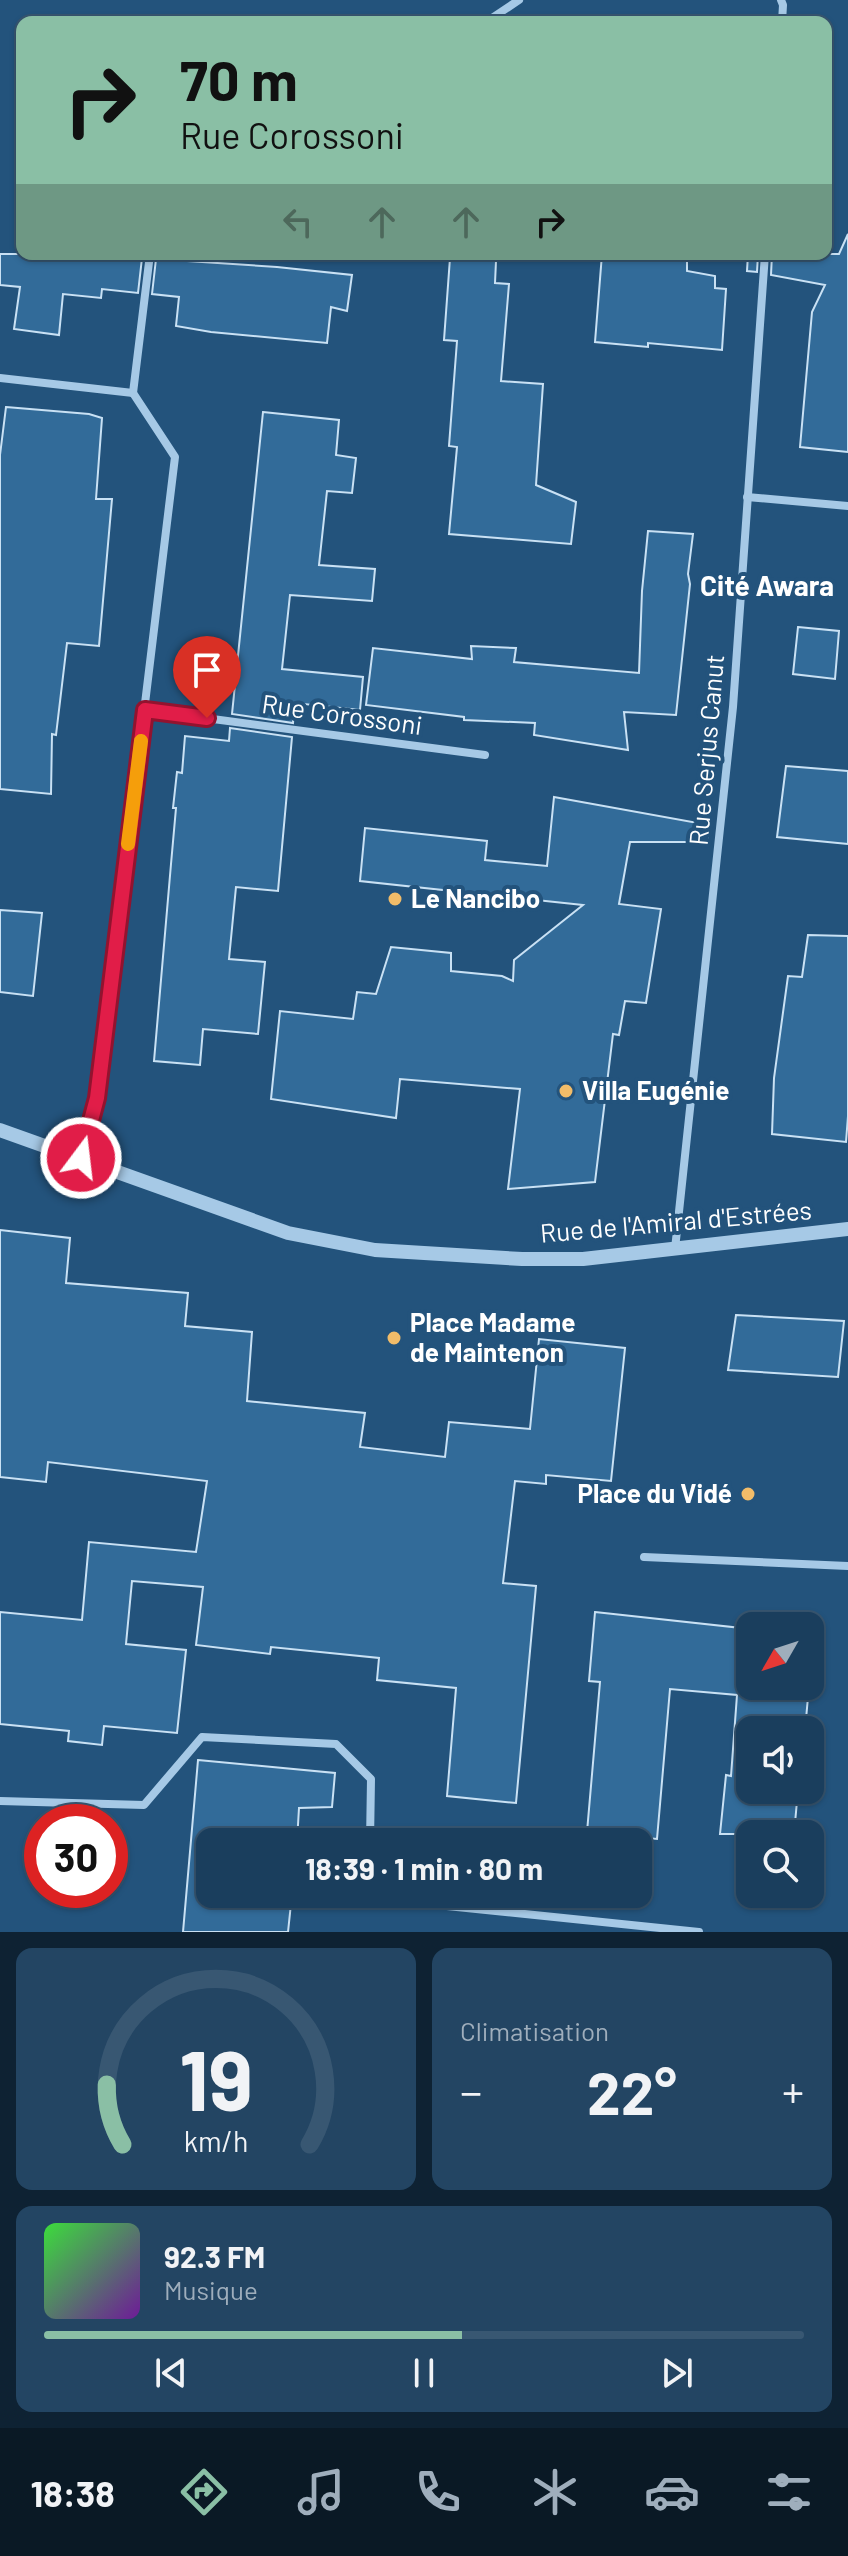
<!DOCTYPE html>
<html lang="fr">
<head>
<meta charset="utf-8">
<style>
  :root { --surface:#1a3e5d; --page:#234563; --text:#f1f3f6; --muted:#9faebc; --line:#385772; --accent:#8abfa5 }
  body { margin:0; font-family:Barlow,sans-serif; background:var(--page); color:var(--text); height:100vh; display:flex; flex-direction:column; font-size:30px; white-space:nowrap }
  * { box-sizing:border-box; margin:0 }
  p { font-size:26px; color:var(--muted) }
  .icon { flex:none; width:44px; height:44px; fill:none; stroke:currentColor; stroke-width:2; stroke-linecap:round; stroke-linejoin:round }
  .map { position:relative; height:1932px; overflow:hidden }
  .sheet { display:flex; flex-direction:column; gap:16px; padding:16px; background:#0e2233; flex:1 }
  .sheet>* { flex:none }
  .top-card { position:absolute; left:16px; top:16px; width:816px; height:244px; border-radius:16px; box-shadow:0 2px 6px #0004,0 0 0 2px var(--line); background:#8abfa5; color:#111; overflow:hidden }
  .needle { width:52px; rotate:231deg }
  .buttons { position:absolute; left:736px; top:1612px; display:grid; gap:16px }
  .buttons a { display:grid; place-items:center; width:88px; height:88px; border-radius:16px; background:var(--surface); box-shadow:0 2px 6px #0004,0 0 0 2px var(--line); font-size:40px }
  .speed { position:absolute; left:24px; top:1804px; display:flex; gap:16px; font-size:40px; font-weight:700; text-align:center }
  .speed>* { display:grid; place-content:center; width:104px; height:104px; border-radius:50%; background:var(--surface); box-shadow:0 2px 6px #0004,0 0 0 2px var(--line); line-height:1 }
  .speed .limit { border:12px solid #d22; background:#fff; color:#111 }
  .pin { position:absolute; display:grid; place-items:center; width:68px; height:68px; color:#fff; margin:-82px -34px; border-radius:50% 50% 50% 0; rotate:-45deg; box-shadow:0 0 8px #0007 }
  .pin .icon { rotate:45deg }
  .me { position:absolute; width:88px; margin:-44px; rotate:15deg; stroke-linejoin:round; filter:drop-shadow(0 0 6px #0008) }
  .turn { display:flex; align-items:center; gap:28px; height:168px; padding:0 32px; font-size:36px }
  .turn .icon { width:104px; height:104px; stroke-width:2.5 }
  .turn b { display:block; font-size:56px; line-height:68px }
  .lanes { display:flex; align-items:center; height:76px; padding:0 32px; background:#0003; justify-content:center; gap:40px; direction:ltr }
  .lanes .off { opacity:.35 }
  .big { font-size:60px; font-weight:700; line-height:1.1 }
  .sheet .tile { flex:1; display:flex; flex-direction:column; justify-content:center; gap:12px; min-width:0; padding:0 28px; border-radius:16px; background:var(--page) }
  .sheet .dial { align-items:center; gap:0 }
  .dial svg { height:208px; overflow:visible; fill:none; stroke:var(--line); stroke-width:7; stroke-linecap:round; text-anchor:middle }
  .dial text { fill:var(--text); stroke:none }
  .song { display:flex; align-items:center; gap:24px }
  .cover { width:96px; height:96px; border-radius:12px; background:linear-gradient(135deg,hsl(120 70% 55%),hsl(280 70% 35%)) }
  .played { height:8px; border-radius:4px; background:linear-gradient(90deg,var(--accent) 55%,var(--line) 55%) }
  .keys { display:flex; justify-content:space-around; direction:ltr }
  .heat { display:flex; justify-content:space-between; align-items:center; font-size:44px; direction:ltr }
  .sheet .tiles { flex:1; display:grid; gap:16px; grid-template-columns:1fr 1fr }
  .tile:last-child { grid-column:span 2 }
  .trip { position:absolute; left:196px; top:1828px; width:456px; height:80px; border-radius:16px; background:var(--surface); box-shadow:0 2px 6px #0004,0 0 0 2px var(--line); font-weight:700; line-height:80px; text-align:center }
  .dock { display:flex; height:128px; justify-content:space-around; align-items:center; background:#0a1925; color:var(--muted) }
  .dock .icon { width:56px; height:56px }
  .dock .active { color:var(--accent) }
  .dock b { font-size:36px; color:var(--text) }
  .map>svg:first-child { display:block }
</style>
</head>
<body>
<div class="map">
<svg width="848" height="1932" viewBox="0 0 848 1932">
  <rect width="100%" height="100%" fill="#23537c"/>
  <g fill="#326b99" stroke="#c9e1f4" stroke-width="2">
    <path d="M848,234v218l-48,-5 12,-135 13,-27 -54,-10 1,-21h67z"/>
    <path d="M0,254h130v4h12l-4,35 -36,-4 -1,9 -38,-4 -4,41 -45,-6 6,-42 -20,-2z"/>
    <path d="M602,254h85v17l28,5v12l11,1 -4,61 -74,-7v4l-53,-5z"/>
    <path d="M748,254h10l-1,18 -10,-1z"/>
    <path d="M450,258l46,3 -1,22 14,1 -8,97 42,3 -7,101 40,17 -5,42 -122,-10 8,-87 -8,-1 8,-105 -13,-1z"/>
    <path d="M156,259l121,8 75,8 -5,36 -16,-4 -4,36 -116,-11 -35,-6 3,-29 -27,-3z"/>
    <path d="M6,407l83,7 13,4 -6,81h16l-13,147 -32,-3 -11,92 -4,-1 -1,60 -51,-5v-334z"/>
    <path d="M263,412l76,8 -3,35 20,3 -4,35 -25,-2 -8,74 56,4 -3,32 -82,-6 -8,74 81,8 -3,33 -65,-7 -2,20 -61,-9z"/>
    <path d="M648,531l45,3 -5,40 2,10 -14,131 -52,-3 4,38 -94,-15 1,-12 -71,-3v-3l-98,-12 7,-57 99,11 -1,-13 45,2 -2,14 125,11 3,-82z"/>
    <path d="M798,627l41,4 -4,48 -42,-5z"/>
    <path d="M230,728l62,9 -14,154 -42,-4 -7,72 36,3 -7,72 -55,-5 -3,36 -46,-4 17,-197 5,-56h-3l4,-36 5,1 3,-37 44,5z"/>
    <path d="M786,766l62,5v73l-71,-7z"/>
    <path d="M554,797l155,28 -2,17h-77l-11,62 42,5 -15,94 -21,-2 -6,34 -6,-1 -18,148 -87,7 12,-100 -120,-10 -4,39 -125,-19 9,-88 73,8 4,-27 19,2 15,-47 60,6v18l51,5 11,5 1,-21 69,-55 -223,-24 5,-53 122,13 -2,19 62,6z"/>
    <path d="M0,910l42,3 -9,83 -33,-4z"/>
    <path d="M808,935l40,1v180l-2,26 -74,-8 2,-56 14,-102 14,1z"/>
    <path d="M0,1230l70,8 -4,45 122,10 -3,33 67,6 -5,69 118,12 -5,34 85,10 4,-35 81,7 9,-90 86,9 -14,133 -65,-6v9l-31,-3 -12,102 33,3 -20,217 -69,-7 9,-108 -79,-8 2,-22 -108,-11 -1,7 -74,-9 7,-58 -71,-6 -6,63 60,6 -9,83 -73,-7 -2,19 -34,-4 1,-10 -69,-7v-112l82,8 7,-78 107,10 11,-71 -159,-19 -2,20 -46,-5z"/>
    <path d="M736,1315l108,6 -6,56 -110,-7z"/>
    <path d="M595,1612l155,17v57h59l-4,44h-55v60h48l-4,44h-74l6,-59 5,1 6,-81 -67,-6 -13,150 -70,-7 13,-150 -11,-1z"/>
    <path d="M198,1760l137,13 -3,34 -33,1 -2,34h-87v52h82l-4,38h-105z"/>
  </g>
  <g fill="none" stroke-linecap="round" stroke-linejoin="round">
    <g stroke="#a6c9e6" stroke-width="8">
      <path d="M781,0l2,5 -1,17"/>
      <path d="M486,22l33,-22"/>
      <path d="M0,378l133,15"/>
      <path d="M133,393l17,-139"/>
      <path d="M747,497l101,9"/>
      <path d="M145,710l340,45"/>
      <path d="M81,1158l16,-60 78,-641 -42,-64"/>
      <path d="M675,1249l58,-542 32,-453"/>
      <path d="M644,1557l204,9"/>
      <path d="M0,1801l144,4 58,-68 134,7 35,35 -1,63"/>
      <path d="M390,1894l8,7 301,31"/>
    </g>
    <path stroke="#a6c9e6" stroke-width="14" d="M0,1130l288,103 87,17 147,9h61l265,-30"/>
  </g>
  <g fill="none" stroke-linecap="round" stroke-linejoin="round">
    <defs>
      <path id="route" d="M81,1158l16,-60 48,-388 62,8"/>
    </defs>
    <use href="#route" stroke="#92132f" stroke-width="20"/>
    <use href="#route" stroke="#e11d48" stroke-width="14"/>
    <path stroke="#f59e0b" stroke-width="14" d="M128,844l13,-103"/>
  </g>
  <g fill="#f1bc69" stroke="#23537c" stroke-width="3">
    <circle cx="395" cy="899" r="8"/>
    <circle cx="566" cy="1091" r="8"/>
    <circle cx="394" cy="1338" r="8"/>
    <circle cx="748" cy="1494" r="8"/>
  </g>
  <g text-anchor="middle" stroke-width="8" stroke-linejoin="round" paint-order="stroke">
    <g font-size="26" fill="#fff" stroke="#23537c">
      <text transform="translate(342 715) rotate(8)" y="9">Rue Corossoni</text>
      <text transform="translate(707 750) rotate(-85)" y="9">Rue Serjus Canut</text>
      <text transform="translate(676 1222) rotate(-5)" y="9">Rue de l'Amiral d'Estrées</text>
    </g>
    <g font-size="26" font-weight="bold" fill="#fff" stroke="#23537c" text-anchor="start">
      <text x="411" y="908">Le Nancibo</text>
      <text x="582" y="1100">Villa Eugénie</text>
      <text x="410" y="1332">Place Madame<tspan x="410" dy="30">de Maintenon</tspan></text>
      <text x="732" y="1503" text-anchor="end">Place du Vidé</text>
    </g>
    <g font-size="28" font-weight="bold" fill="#fff" stroke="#23537c">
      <text x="767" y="596">Cité Awara</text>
    </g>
  </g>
</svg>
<div class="buttons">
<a><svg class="needle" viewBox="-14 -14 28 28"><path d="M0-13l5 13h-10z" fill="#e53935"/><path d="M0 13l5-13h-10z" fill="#9faebc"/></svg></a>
<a><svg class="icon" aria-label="sound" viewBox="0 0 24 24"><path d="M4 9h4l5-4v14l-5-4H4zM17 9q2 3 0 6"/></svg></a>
<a><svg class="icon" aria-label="search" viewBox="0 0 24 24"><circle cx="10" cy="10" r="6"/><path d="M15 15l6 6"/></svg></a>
</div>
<div class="speed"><div class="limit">30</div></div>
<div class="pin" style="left:207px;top:718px;background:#d93025"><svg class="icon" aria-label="arrive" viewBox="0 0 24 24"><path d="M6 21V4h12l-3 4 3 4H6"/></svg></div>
<svg class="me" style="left:81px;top:1158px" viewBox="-20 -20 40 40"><circle r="17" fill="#e11d48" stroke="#fff" stroke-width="3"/><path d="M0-11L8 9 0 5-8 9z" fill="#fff"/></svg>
<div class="trip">18:39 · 1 min · 80 m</div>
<div class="top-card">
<div class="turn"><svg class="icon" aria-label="right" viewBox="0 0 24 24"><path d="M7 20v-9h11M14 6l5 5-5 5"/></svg><div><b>70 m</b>Rue Corossoni</div></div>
<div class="lanes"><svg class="icon off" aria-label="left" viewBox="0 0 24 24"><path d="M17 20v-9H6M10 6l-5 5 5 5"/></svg><svg class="icon off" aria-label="ahead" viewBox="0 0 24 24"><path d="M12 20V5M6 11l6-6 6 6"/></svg><svg class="icon off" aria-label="ahead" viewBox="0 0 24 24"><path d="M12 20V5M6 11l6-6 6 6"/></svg><svg class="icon" aria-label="right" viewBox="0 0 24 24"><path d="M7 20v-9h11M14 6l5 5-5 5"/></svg></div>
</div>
</div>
<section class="sheet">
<div class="tiles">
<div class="tile dial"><svg viewBox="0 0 100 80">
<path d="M14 69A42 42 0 1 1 86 69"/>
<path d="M14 69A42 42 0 0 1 8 46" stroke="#8abfa5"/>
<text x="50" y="56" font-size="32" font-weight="700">19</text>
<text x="50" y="72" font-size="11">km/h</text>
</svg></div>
<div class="tile"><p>Climatisation</p>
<div class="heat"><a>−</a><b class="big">22°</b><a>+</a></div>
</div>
<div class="tile">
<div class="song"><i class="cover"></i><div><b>92.3 FM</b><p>Musique</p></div></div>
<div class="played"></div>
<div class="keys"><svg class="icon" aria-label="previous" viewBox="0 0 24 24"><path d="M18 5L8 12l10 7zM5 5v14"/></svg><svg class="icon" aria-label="pause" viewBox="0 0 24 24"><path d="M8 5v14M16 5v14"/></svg><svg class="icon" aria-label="next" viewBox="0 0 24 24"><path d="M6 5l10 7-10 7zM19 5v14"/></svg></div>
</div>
</div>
</section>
<nav class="dock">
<b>18:38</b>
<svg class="icon active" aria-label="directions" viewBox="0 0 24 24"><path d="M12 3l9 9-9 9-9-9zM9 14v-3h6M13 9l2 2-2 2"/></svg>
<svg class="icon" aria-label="music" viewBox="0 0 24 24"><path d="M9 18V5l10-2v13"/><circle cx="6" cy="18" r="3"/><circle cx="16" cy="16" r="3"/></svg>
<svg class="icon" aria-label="phone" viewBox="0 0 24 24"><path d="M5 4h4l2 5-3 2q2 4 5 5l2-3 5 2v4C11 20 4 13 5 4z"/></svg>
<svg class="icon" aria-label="climate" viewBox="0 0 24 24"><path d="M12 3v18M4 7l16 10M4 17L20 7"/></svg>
<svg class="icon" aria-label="car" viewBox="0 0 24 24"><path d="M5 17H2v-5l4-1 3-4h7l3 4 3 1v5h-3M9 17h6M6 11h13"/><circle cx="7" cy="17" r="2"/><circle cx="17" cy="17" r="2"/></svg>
<svg class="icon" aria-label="filters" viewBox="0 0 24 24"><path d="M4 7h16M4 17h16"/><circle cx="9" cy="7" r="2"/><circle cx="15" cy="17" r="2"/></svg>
</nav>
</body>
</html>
